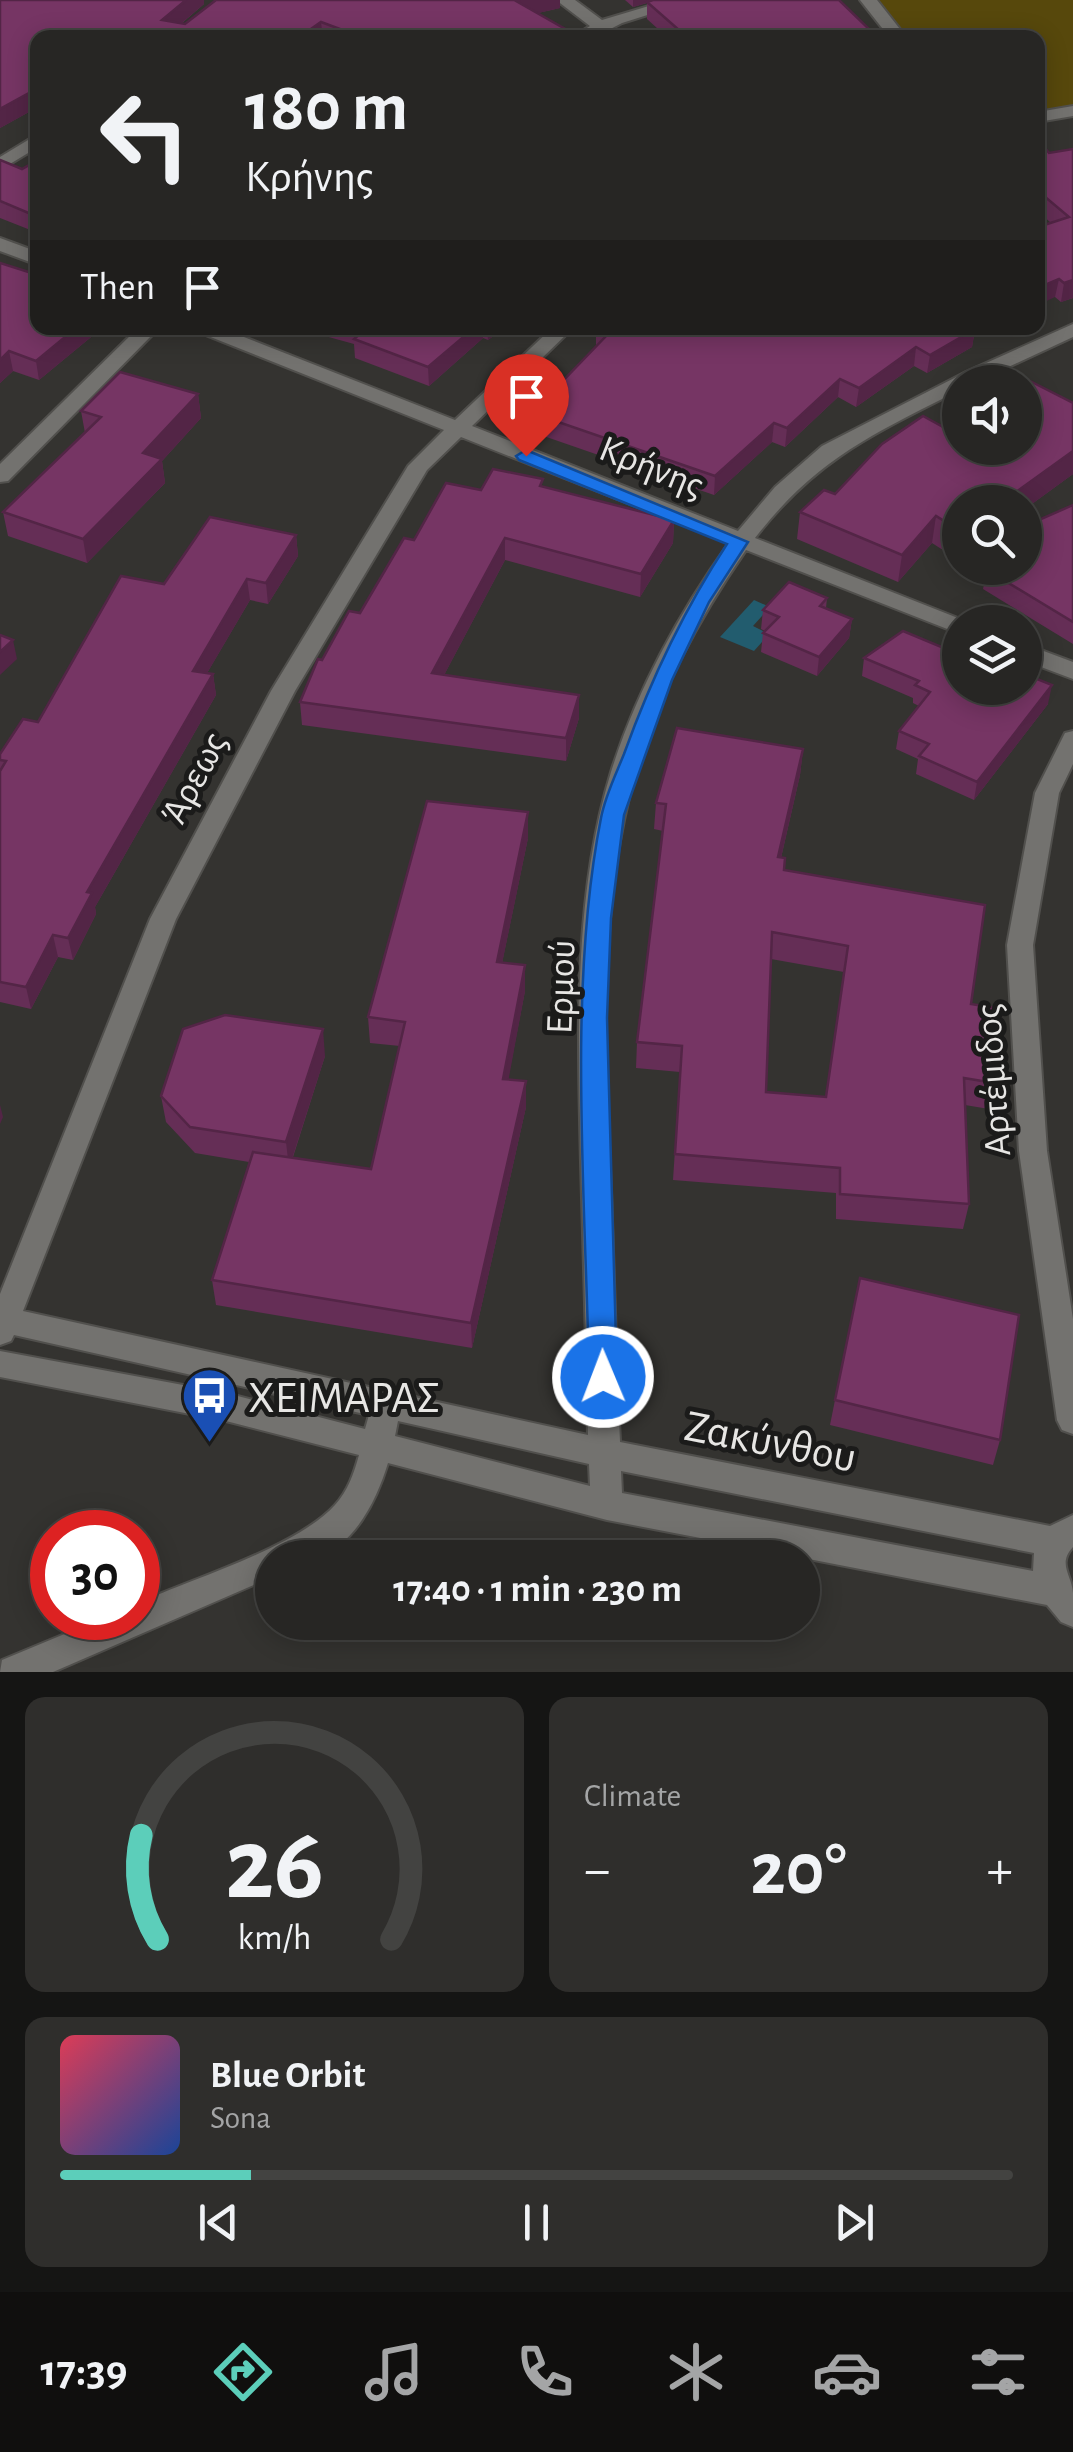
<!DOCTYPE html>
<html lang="en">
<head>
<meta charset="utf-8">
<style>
  :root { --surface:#272624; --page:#2f2e2c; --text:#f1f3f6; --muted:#a4a5a6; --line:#434341; --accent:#5cceba }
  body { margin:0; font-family:"Alegreya Sans",sans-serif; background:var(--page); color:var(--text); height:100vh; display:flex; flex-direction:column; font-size:38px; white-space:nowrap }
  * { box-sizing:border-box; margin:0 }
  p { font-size:32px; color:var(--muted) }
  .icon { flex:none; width:55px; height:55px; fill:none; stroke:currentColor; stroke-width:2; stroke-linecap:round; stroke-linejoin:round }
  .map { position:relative; height:1672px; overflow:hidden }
  .panel { display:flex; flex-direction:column; gap:25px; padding:25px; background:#151514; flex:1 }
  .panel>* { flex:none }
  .banner { position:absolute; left:30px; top:30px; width:1015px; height:305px; border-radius:20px; box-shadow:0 5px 25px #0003,0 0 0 2px var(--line); background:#272624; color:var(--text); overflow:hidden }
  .controls { position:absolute; left:942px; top:365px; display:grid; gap:20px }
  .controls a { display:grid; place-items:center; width:100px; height:100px; border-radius:50%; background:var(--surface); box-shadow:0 5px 25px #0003,0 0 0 2px var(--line); font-size:50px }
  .speed { position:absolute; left:30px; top:1510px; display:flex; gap:20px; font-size:50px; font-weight:700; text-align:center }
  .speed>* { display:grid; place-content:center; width:130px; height:130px; border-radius:50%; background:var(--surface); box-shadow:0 5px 25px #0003,0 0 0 2px var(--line); line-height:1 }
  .speed .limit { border:15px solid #d22; background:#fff; color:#111 }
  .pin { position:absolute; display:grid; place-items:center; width:85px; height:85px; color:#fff; margin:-102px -42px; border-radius:50% 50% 50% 0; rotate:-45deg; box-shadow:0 0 10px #0007 }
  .pin .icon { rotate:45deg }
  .me { position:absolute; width:110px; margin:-55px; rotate:359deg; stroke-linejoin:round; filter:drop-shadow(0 0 8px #0008) }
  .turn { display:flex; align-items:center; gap:35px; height:210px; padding:0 50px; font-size:45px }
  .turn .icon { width:130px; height:130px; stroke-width:2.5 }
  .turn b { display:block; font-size:70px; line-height:85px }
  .then { display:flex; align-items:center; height:95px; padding:0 50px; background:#0003; gap:20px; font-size:38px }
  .big { font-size:75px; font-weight:600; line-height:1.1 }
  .panel .widget { flex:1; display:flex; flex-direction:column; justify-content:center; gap:15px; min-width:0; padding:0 35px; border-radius:20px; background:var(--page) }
  .panel .dial { align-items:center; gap:0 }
  .dial svg { height:260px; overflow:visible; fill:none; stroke:var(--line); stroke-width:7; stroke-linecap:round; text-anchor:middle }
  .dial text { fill:var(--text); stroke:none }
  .song { display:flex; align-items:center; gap:30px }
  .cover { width:120px; height:120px; border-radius:15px; background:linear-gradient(135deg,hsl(350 70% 55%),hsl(220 70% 35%)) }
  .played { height:10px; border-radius:5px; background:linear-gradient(90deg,var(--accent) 20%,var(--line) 20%) }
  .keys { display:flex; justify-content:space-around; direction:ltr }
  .heat { display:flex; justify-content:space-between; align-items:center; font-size:55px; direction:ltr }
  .panel .tiles { flex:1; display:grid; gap:25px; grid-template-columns:1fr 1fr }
  .widget:last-child { grid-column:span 2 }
  .trip { position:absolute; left:255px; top:1540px; width:565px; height:100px; border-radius:50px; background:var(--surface); box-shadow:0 5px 25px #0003,0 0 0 2px var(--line); font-weight:600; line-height:100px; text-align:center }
  .dock { display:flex; height:160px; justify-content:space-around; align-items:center; background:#100f0e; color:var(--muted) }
  .dock .icon { width:70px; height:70px }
  .dock .active { color:var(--accent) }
  .dock b { font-size:45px; color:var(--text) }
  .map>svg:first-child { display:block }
</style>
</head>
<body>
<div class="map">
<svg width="1073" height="1672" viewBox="0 0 1073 1672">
  <rect width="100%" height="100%" fill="#343330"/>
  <path fill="#57480c" d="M876,0h197v105l-35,5v-72l-131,-1z"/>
  <path fill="#225c6e" d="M754,600l16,7 -17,19 16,8 -15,17 -34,-14z"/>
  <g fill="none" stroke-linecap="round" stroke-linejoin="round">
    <defs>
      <g id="minor">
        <path d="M556,0h19l27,20 67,-20h26l-73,23 -29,15h-22l19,-12z"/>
        <path d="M860,0h17l30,38h-17z"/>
        <path d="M1073,106v10l-35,6v-10z"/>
        <path d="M38,134v13l-38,23v-13z"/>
        <path d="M0,238l38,14v13l-38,-14z"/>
        <path d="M1073,324v13l-97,45h-16v8c-87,44 -144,69 -205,148l213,84h-8v12l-214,-84c-47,68 -89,145 -111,225 -38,134 -30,278 -24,416 3,83 5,167 9,251l430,84 23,-11v32c-16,17 -1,28 0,46 0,11 0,23 0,34l-12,-5 -14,-17 -440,-85 -219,-57c-11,36 -34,86 -76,95 -12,2 -27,0 -40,0v19l-219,95h-53l2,-12 101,-42h35v-15c54,-24 159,-56 197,-98 13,-14 19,-32 24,-50l-133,-34 -226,-44v-26l226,42 139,36 4,-14 -355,-80 -3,6 -11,4v-51l150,-375 121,-228 137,-225 36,-36 -246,-98 -3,-4h26l234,92 97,-92h21l-101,98 266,105 37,-44 47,-41 144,-74zM461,437l268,106c-50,70 -92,147 -118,229 -38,124 -33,262 -30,391 3,91 5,181 7,272l-565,-124 153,-392 119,-228 132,-221zM398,1421l191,43 1,22 -195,-50zM621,1471l413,82 -1,18 -411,-78z"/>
        <path d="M138,328h21l-151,153 -8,1v-18z"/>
        <path d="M1025,644l48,18v17l-48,-18z"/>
        <path d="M1073,731v33l-14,29 -26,152 14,206 26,168v115l-11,-4 -5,-10 -38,-269 -12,-206 28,-152 30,-60z"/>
      </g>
    </defs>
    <use href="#minor" stroke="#51504d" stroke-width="4"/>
    <use href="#minor" fill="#73726f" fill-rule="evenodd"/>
  </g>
  <g fill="#652e56" fill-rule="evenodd">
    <path d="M0,0h204v4l-23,20h4l375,-16 -22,5 43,25h-543v69l-38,21z"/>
    <path d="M625,0h216v2l27,36h-200l-21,-19v-16l-14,4z"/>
    <path d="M1038,139l11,14 24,-4v149l-12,4 -6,-5 -4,-74 -13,-12z"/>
    <path d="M0,160l22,9 16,-9v73l-38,-15z"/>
    <path d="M0,263l38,65h64l-63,52 -26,-9 -13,12z"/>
    <path d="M296,328h208l-16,12 -5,-2 -54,48 -74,-28 -1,-14z"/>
    <path d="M841,328h140l-6,2 -3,17 -45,26 -13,-7 -58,41 -18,-10 -53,50 -13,-5 -58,53 -182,-63v-19l64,-67v-15z"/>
    <path d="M198,394l3,24 -39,43 3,22 -78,80 -79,-27 -5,-24 82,-79 -4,-22z"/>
    <path d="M945,428l128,46 -48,35v-7h-65v55l-3,2 -25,-16 -34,39 -101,-43 3,-27 35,-18z"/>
    <path d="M481,490l193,30 -1,23 -33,54 -135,-37 -61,115 135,20v23l-13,43 -264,-36 -2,-23 22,-42 38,-47 54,-73z"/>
    <path d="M1073,505v139l-90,-55 3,-13 -15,-8h54z"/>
    <path d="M296,535l2,21 -30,48 -18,-4 -43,73 6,1 3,21 -121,212 1,7 -23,46 -15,-3 -27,52 -31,-7v-248l38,-32 126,-138z"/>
    <path d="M827,598l-1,10 26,11 -3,19 -32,38 -56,-24 2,-19 2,-2 -4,-2 2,-19z"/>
    <path d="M864,658l184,46 -74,96 -58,-26 2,-15 -22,-10 3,-18 20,-25 -6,-3v-5l-51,-22z"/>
    <path d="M803,749l-3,26 -19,83 3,12 187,134 23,79 -5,26 -24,-4 4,99 -6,25 -127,-10v-26l-163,-13 7,-108 -44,-4 1,-26 26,-211 -9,-2 2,-26zM771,959l73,13 -18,125 -60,-5z"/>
    <path d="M528,838l-26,125 23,28 -17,88 18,28 -54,241 -256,-43 -4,-25 37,-118 -54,-9 -29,-31 -5,-26 164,-40 -32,101 78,12 29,-123 -30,-3 -2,-26z"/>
    <path d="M835,1400l165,40 -7,25 -163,-40z"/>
  </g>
  <g fill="#532546">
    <path d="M186,0h18v4l-40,34 -2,-18z"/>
    <path d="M520,0h40v8l-44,10v-17z"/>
    <path d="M633,0h23l-23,7z"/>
    <path d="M321,22l2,16h-25z"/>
    <path d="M869,29l-1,9h-12l1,-6z"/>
    <path d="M38,88v19l-38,21v-19z"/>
    <path d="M1059,279l-4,18 -17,8v-17z"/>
    <path d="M1073,280v18l-12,4 3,-19z"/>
    <path d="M76,328h26l-63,52 -3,-19z"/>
    <path d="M474,328h9v10l-54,48 -1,-19z"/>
    <path d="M487,328h17l-16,12z"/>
    <path d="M958,328h23l-6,2 -3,17 -45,26 3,-18z"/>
    <path d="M916,347l-2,19 -58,41 3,-19z"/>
    <path d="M9,351l4,20 -13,12v-23z"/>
    <path d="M840,379l-2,18 -53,50 2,-19z"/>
    <path d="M198,394l3,24 -39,43 3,22 -78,80 -4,-24 60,-86z"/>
    <path d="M774,423l-2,19 -58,53 1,-19z"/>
    <path d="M1073,451v23l-48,35v-7h-23z"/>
    <path d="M936,516l-4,27 -34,39 4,-27z"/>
    <path d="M674,520l-1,23 -33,54 1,-23z"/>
    <path d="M296,535l2,21 -30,48 -2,-21z"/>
    <path d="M505,538v22l-72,136 -1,-23z"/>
    <path d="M247,579l3,21 -54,92 -3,-21z"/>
    <path d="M852,619l-3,19 -32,38 2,-19z"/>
    <path d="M13,640l4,19 -17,16v-23z"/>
    <path d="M213,674l3,21 -121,212 1,7 -23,46 -5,-22 19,-46z"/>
    <path d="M1052,685l-4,19 -74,96 3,-18z"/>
    <path d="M579,695v23l-13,43v-23z"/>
    <path d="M803,749l-3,26 -25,109 3,-27z"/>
    <path d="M528,812v26l-31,150v-26z"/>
    <path d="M53,935l5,22 -27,52 -5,-22z"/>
    <path d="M525,965v26l-21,113 -1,-25z"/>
    <path d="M323,1029l2,27 -36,112 -3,-26z"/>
    <path d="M526,1081v26l-54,241 -1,-25z"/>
    <path d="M0,1105l3,12 -3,7z"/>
  </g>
  <g fill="#763564" stroke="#532546" stroke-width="2.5" fill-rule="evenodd">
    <path d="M0,0h186l-24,20 23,4 31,-24h304l-4,1 65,37h-217l-43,-16 -23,16h-260v50l-38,21z"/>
    <path d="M653,0h186l30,29 -12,3 5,6h-174l-41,-36z"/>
    <path d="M1038,139l11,14 24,-4v131l-9,3 -5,-4 -21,9v-61l31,-10 -31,-26z"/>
    <path d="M0,160l22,9 16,-9v57l-38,-16z"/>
    <path d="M0,263l38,12v53h38l-40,33 -27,-10 -9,9z"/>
    <path d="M361,328h113l-46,39 -74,-28 12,-10z"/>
    <path d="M601,328h372l2,1 -45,26 -14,-8 -57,41 -19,-9 -53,49 -13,-5 -59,53 -183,-63 75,-78 -11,-4z"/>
    <path d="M120,372l78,22 -55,59 19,6 -79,80 -80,-27 98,-95 -20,-6z"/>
    <path d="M1020,376l53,27v48l-71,51h-42v29l-24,-15 -34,39 -102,-43 24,-22 11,4 47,-50 41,-28 22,12 15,-11v31h65v-66h-15z"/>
    <path d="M493,469l50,10 -3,7 134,34 -33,54 -136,-36 -73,135 147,22 -13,43 -266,-36 18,-43 4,1 27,-49 11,2 44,-75 10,2 32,-57 35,7z"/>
    <path d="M1073,505v117l-86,-52 4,-2h34v-42z"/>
    <path d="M210,517l86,18 -30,48 -19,-4 -54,92 20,3 -126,218 5,1 -24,45 -15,-3 -27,52 -26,-5v-211l6,-10 -6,-1v-6l23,-35 15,3 83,-146 43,8z"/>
    <path d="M789,582l38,16 -7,8 32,13 -33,38 -56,-24 16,-16 -16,-7z"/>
    <path d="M903,631l43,18 4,-6 10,4v41h65v-14l27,11 -75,97 -58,-26 10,-12 -30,-13 31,-39 -15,-7 4,-4 -55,-23z"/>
    <path d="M0,635l13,5 -13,12z"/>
    <path d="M677,728l126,21 -25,108 7,1 -1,12 201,35 -14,99 30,5 -7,74 -30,-5 5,126 -129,-10v-26l-165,-14 7,-108 -45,-4 29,-238 -10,-1zM772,932l76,14 -22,151 -60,-5z"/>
    <path d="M427,801l101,11 -31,150 28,3 -22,114 23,2 -55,242 -259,-43 41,-128 118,17 34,-147 -37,-5z"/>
    <path d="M225,1015l98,14 -37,113 -96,-15 -29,-31 22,-67z"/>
    <path d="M860,1278l159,37 -19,125 -165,-40z"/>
  </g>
  <path fill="#1a73e8" stroke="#114b97" stroke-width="2.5" d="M526,450l222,92 -39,60 -37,78 -48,135 -13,103 -4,100 10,359 -4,9 -10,4 -10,-4 -4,-9c-3,-176 -22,-387 12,-559 4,-22 15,-44 23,-64 27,-75 59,-143 103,-210l-208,-84 -3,-4z"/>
  <defs>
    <symbol id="bus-pin" viewBox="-11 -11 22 30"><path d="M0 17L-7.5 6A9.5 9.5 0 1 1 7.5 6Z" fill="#1a4fb4" stroke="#1b1b1a"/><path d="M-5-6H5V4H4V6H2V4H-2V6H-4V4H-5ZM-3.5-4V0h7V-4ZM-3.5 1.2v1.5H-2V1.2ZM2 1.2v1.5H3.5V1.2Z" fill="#fff"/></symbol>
  </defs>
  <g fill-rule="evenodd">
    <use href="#bus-pin" x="178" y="1364" width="63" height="86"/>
  </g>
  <g text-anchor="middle" stroke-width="10" stroke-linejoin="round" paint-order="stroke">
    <g font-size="38" fill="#e7e6e4" stroke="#1b1b1a">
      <text transform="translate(652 466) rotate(22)" y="13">Κρήνης</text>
      <text transform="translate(193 778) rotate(-62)" y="13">Άρεως</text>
      <text transform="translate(560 987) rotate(-88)" y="13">Ερμού</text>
      <text transform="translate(992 1080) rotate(-94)" y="13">Αρτέμιδος</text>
    </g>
    <g font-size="45" fill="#e7e6e4" stroke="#1b1b1a" text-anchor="start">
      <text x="248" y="1412">ΧΕΙΜΑΡΑΣ</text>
    </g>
    <g font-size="45" fill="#e7e6e4" stroke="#1b1b1a">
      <text transform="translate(771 1440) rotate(11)" y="16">Ζακύνθου</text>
    </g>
  </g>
</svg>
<div class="controls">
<a><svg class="icon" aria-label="sound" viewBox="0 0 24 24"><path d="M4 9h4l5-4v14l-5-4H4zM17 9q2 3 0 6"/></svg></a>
<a><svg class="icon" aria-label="search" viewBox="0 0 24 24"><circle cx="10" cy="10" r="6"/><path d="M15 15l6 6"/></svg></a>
<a><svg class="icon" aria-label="layers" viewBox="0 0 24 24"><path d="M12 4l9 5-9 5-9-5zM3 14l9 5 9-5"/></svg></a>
</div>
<div class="speed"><div class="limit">30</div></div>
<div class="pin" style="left:526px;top:456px;background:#d93025"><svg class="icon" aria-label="arrive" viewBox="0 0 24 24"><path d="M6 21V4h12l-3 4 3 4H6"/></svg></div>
<svg class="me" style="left:603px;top:1377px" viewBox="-20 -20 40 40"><circle r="17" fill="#1a73e8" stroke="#fff" stroke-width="3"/><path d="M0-11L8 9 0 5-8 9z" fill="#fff"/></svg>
<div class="trip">17:40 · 1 min · 230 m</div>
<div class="banner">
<div class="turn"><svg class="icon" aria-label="left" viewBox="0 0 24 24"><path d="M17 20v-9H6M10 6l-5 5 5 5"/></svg><div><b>180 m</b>Κρήνης</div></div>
<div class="then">Then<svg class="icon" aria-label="arrive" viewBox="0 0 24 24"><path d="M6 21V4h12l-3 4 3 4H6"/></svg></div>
</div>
</div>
<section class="panel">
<div class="tiles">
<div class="widget dial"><svg viewBox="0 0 100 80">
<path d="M14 69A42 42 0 1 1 86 69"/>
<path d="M14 69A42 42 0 0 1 9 37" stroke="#5cceba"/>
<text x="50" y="56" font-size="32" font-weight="700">26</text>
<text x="50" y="72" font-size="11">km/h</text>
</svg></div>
<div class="widget"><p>Climate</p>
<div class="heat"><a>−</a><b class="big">20°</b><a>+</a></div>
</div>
<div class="widget">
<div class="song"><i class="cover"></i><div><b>Blue Orbit</b><p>Sona</p></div></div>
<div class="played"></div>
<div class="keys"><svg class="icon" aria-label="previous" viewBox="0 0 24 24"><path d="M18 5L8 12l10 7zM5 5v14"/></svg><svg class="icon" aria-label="pause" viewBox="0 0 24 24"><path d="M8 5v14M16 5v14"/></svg><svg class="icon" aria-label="next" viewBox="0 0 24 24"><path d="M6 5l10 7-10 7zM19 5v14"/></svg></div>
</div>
</div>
</section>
<nav class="dock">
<b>17:39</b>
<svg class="icon active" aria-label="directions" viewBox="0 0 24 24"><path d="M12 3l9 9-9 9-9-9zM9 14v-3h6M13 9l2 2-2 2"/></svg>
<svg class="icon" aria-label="music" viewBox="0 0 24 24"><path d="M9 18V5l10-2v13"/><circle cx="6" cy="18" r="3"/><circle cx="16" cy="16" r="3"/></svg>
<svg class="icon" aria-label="phone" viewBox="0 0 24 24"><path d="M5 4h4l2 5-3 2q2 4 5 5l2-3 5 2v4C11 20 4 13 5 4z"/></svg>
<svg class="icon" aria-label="climate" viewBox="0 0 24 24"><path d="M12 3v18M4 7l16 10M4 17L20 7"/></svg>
<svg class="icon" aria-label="car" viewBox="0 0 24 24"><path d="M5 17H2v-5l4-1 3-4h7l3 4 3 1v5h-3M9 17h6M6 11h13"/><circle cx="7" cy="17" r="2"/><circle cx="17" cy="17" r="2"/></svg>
<svg class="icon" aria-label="filters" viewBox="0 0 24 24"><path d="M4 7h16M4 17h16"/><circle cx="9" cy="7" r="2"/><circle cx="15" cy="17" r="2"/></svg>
</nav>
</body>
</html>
